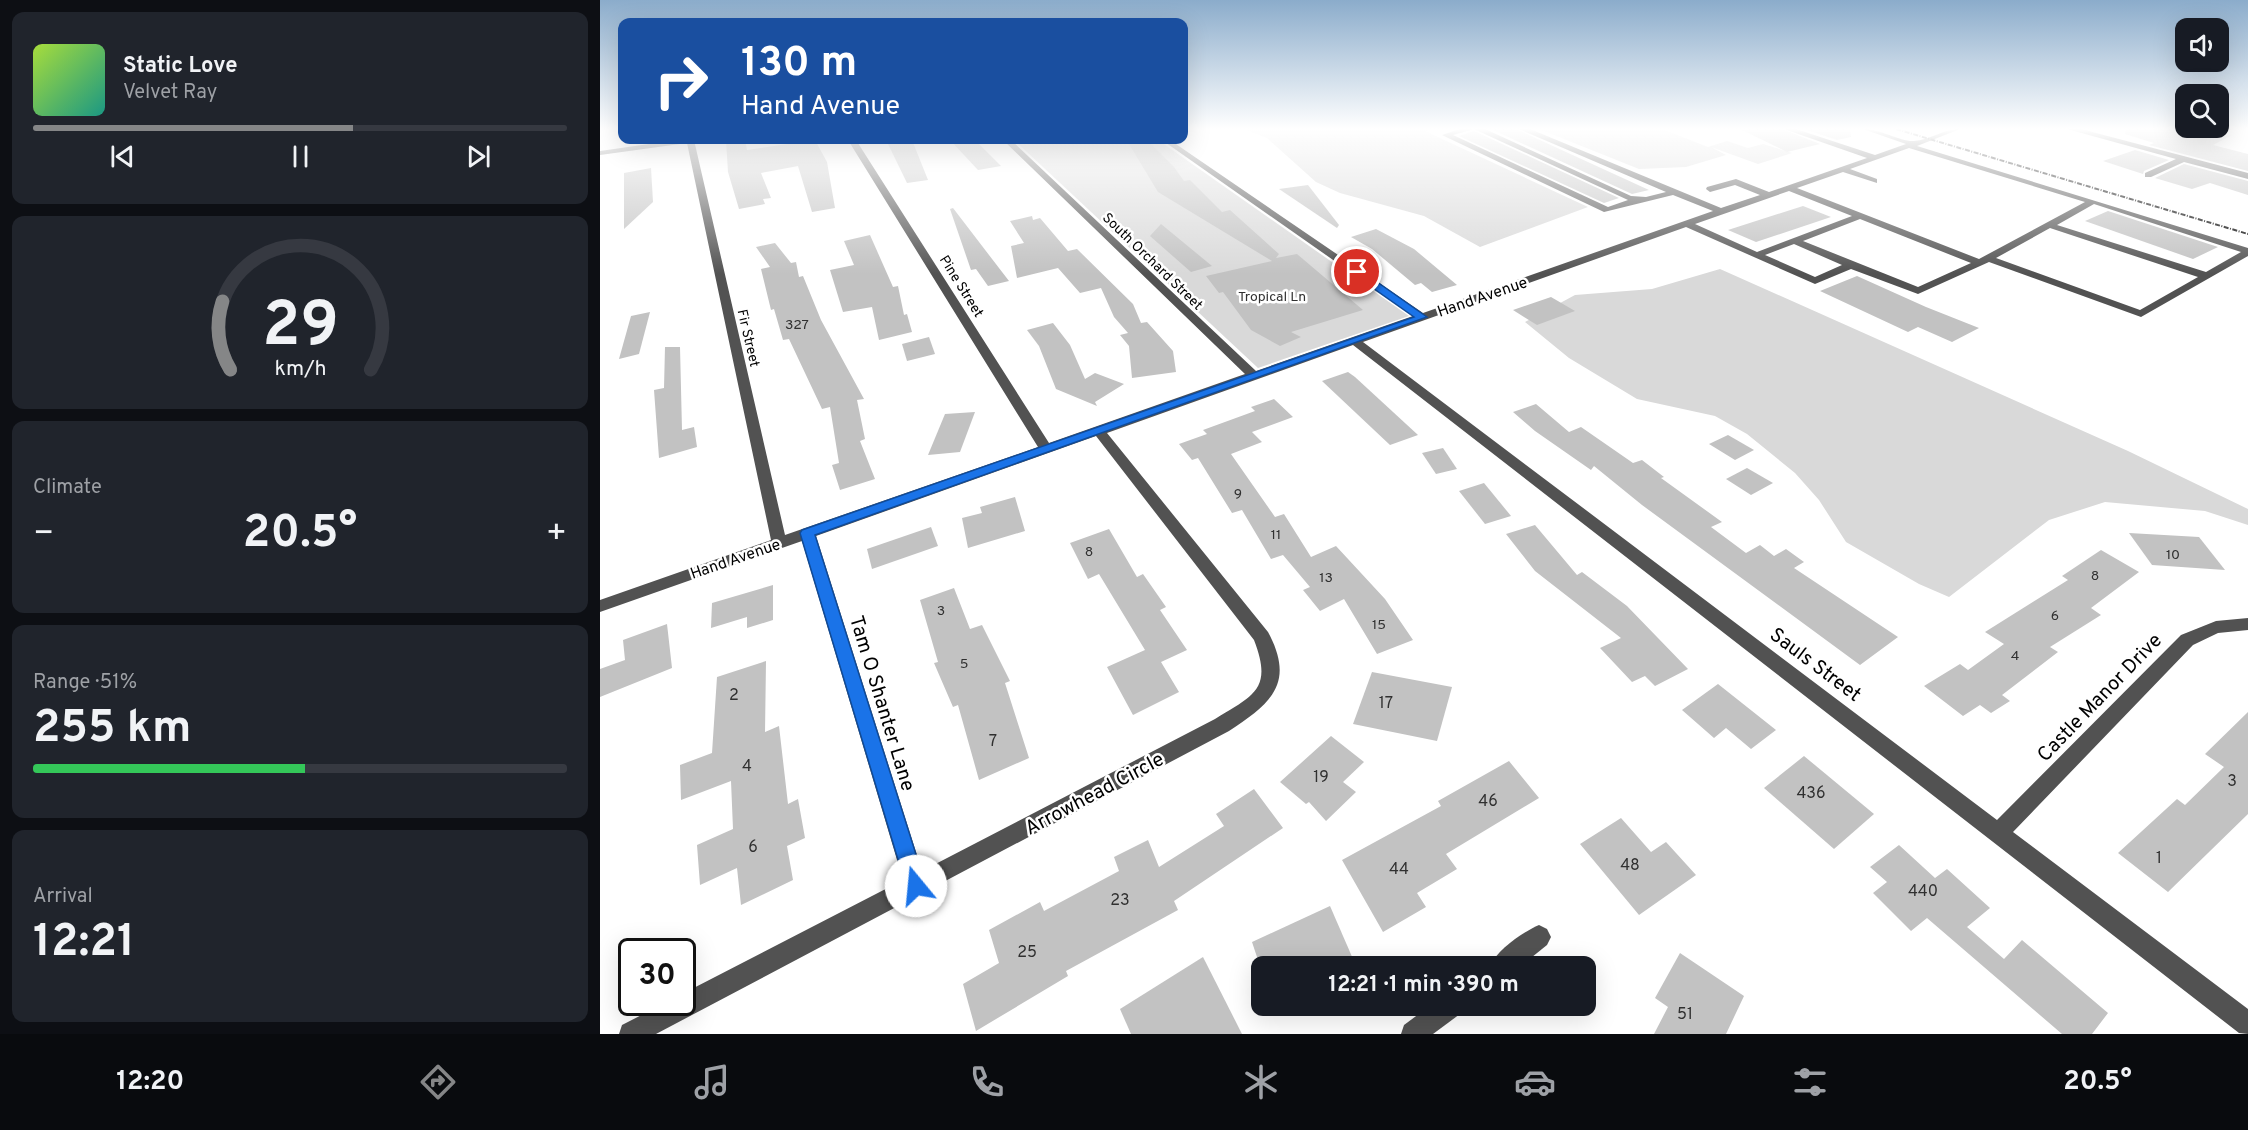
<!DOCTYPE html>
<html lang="en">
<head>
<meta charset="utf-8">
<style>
  :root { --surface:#171b24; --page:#20242c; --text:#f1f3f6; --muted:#9ea1a6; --line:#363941; --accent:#858687 }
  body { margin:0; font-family:Overpass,sans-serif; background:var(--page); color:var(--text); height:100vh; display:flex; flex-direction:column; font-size:22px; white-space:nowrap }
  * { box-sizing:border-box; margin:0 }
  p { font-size:20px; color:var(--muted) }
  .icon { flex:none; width:33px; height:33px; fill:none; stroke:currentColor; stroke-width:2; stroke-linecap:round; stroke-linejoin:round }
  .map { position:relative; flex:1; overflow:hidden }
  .panel { display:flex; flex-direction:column; gap:12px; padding:12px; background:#0d0f14; width:600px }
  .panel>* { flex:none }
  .hud { position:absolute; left:18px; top:18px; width:570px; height:126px; border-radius:12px; box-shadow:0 6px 24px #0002; background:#1a4fa0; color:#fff; overflow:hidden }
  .fabs { position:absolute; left:1575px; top:18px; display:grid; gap:12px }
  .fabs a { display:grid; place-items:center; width:54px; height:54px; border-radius:12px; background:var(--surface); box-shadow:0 6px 24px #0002; font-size:30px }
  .speed { position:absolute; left:18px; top:938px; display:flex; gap:12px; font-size:30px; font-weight:700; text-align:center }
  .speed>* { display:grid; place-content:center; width:78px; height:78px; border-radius:50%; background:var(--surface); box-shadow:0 6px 24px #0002; line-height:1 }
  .speed .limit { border:3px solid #111; border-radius:9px; background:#fff; color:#111 }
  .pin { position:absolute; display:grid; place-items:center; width:51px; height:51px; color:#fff; margin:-26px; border:3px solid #fff; border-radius:50%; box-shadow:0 2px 6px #0007 }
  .me { position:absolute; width:66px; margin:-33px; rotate:343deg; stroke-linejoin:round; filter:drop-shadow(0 0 4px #0008) }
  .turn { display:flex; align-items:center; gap:21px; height:126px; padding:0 24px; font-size:27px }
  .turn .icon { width:78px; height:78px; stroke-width:2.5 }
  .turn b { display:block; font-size:42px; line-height:51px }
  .big { font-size:45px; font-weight:700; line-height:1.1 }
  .panel .tile { flex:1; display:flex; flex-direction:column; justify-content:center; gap:9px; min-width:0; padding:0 21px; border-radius:12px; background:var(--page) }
  .panel .dial { align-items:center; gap:0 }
  .dial svg { height:156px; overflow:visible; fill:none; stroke:var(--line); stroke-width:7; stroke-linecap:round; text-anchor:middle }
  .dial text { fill:var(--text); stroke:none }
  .song { display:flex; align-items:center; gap:18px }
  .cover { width:72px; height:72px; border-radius:9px; background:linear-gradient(135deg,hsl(80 70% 55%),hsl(170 70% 35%)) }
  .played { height:6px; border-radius:3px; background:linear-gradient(90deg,var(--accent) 60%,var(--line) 60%) }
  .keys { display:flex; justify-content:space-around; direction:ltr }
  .heat { display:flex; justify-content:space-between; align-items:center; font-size:33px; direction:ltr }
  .charge { height:9px; border-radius:4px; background:linear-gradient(90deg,#34c759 51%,var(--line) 0) }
  .trip { position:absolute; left:651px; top:956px; width:345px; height:60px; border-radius:12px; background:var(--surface); box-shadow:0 6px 24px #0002; font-weight:700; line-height:60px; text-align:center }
  .dock { display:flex; height:96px; justify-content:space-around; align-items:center; background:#090b0e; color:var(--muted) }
  .dock .icon { width:42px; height:42px }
  .dock .current { color:var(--accent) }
  .dock b { font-size:27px; color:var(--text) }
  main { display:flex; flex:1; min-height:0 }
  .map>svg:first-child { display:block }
</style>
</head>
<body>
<main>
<section class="panel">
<div class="tile">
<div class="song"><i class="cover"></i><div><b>Static Love</b><p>Velvet Ray</p></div></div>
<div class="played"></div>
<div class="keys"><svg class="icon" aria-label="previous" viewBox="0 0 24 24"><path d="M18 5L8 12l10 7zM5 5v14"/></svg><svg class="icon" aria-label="pause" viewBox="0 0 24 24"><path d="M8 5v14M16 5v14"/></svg><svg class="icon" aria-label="next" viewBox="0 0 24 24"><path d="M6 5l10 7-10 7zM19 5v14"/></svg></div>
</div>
<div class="tile dial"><svg viewBox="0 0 100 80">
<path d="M14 69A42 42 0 1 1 86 69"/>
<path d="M14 69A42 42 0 0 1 10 34" stroke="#858687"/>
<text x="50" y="56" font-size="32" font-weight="700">29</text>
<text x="50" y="72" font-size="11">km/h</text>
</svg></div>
<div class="tile"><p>Climate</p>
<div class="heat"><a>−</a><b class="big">20.5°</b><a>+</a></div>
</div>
<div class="tile"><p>Range · 51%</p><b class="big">255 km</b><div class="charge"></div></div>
<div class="tile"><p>Arrival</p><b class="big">12:21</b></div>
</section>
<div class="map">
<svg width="1648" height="1034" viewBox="0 0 1648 1034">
  <rect width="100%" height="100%" fill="#fff"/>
  <g fill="#d9d9d9">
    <path d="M644,129h187l-6,2 163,76 -108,40 -56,-31 -84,-23 -24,-11 -49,-44z"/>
    <path d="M939,129h123l46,18 19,-6 21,7 15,-4 29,9 -34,11 -47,-17 15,8 -40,12 -47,2z"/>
    <path d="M414,140h144l251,176 -151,52z"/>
    <path d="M1120,269l408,182 120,58v16l-43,-14 -100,-9 -56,18 -100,77 -30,-13 -73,-42 -27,-42 -24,-27 -48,-39 -32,-18 -78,-17 -68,-41 -44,-36 50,-27 77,-6z"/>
  </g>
  <g fill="#c2c2c2">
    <path d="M891,129h25l133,61 -17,4z"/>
    <path d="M1140,129h42l38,15 -33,8z"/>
    <path d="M1204,129h46l1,8 -14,3z"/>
    <path d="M1526,129h81l14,7 11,-1 -19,10 35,9v17l-99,-26 5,-2 -29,-9z"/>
    <path d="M874,131l145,67 -15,5 -145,-67z"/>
    <path d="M126,140h19l2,10 68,-10 12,22 8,46 -23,4 -14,-46 -37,7 10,25 -8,1 2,5 -26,5 -11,-37z"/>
    <path d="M306,140h6l16,40 -21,3 -19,-39z"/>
    <path d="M350,140h25l26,26 -23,4z"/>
    <path d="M548,141l26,26 10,14 6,-1 32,32 8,-2 49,44 -3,4 21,-4 66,56 -72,22 10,5 -21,9 -29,-16 -28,-38 -4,1 -13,-17 66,-15 -114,-69 -29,-48z"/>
    <path d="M1535,150l34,10 -25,11 -1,3 -40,-13z"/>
    <path d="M1584,164l64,17v14l-38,-12 -18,6 -37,-11z"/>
    <path d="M51,168l2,34 -29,27v-56z"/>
    <path d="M708,185l31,40 -2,3 -58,-39z"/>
    <path d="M1203,206l28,11 -75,25 -28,-12z"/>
    <path d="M353,208l36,47 20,26 -21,5 -12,-17 -5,1 -21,-61z"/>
    <path d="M1508,211l110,36 -25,12 -108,-38z"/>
    <path d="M432,216l1,4 7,-2 28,33 9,-2 56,55 8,19 6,-1 26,29 3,21 -44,6 -3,-32 -9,-11 8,-2 -14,-16 -13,-29 -21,5 -22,-25 -41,10 -6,-32 13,-3 -14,-22z"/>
    <path d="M561,224l51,42 -21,6 -41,-36z"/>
    <path d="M776,229l38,20 43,36 -25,7 -11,-9 -6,2 -43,-36 -21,-12z"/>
    <path d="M270,235l23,52 5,-1 6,29 3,-1 5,18 -33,8 -7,-33 -29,5 -13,-42 24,-5 -10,-24z"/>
    <path d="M175,243l16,20 5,-1 3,15 4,-1 18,44 43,79 -7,1 8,39 -5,2 15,38 -35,11 -8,-25 7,-2 -9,-56 -8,2 -33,-70 -6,1 -9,-31 -3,1 -10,-41 9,-2 -14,-20z"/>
    <path d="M1257,276l69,31 53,21 -27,14 -34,-15 -10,5 -88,-41z"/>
    <path d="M951,297l24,14 -38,14 -24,-15z"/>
    <path d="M50,312l-11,42 -20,5 12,-43z"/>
    <path d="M453,323l17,22 15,34 10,-6 29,11 -29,18 2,4 -41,-17 -17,-43 -12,-16z"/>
    <path d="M329,337l6,17 -28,7 -5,-17z"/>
    <path d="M65,347h15l2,83 12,-3 3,20 -38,11 -5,-68 10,-2z"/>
    <path d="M748,372l7,5 63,58 -28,10 -68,-64z"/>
    <path d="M674,399l19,18 -41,15 10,10 -31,12 44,63 9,-3 27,43 25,-11 49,53 28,41 -36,14 -33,-55 -24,12 -17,-21 7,-3 -27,-32 -12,4 -29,-49 -10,3 -34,-55 -6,2 -13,-16 28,-10 -4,-4 52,-19 -4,-4z"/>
    <path d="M936,404l33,28 12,-5 52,36 9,-3 22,17 -3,1 61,44 -11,5 35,26 14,-8 14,11 12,-7 18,13 -10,6 104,69 -38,28 -218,-160 -48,-39 -3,4 -56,-39 -22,-19z"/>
    <path d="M375,412l-15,40 -32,3 17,-41z"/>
    <path d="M1128,435l26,15 -19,10 -26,-16z"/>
    <path d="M843,448l14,21 -21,5 -14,-21z"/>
    <path d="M1147,468l26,15 -22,12 -25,-16z"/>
    <path d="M884,483l27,33 -26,8 -26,-33z"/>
    <path d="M415,497l10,34 -57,17 -6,-30 20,-5 -2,-6z"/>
    <path d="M935,525l42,50 5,-3 45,34 61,63 -33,17 -10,-10 -13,6 -32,-34 21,-10 -86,-67 -29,-37z"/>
    <path d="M331,527l7,19 -66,23 -5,-20z"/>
    <path d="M509,529l28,48 6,-3 23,33 -6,3 27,40 -26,12 18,30 -46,23 -26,-48 38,-17 -46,-76 -11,5 -18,-36z"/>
    <path d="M1529,533l70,4 26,33 -73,-5z"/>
    <path d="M1501,550l38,22 -48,36 10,7 -51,32 8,5 -56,43 8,6 -19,12 -11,-8 -17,11 -39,-30 36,-22 8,6 36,-26 -19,-12 83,-52 -6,-4z"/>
    <path d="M173,585v35l-26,8v-11l-36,11 1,-25z"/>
    <path d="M354,588l16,41 12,-4 28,56 -5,2 24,75 -50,22 -21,-75 -5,2 -19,-44 4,-1 -18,-62z"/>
    <path d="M67,624l5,44 -72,29v-28l25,-9 -2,-20z"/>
    <path d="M166,661l-1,71 14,-6 9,78 10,-5 7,39 -18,8 6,34 -52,25 -4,-37 -37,17 -3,-40 36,-16 -2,-48 -50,19 -1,-35 32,-12 5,-76z"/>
    <path d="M772,672l80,15 -15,54 -84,-17z"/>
    <path d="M1118,684l58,46 -25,19 -25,-21 -12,10 -32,-28z"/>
    <path d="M1648,712v102l-80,78 -50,-39 59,-54 8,6 39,-38 -19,-13z"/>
    <path d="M731,736l33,26 -21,20 13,10 -30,29 -17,-19 -3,2 -26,-22z"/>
    <path d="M1204,756l70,58 -40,35 -70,-61z"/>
    <path d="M909,761l30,37 -93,56 11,15 -40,24 9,14 -43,25 -41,-72 99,-54 -3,-5z"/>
    <path d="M654,789l29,39 -109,73 4,9 -112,61 2,5 -92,55 -13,-47 36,-21 -10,-33 51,-28 4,9 75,-40 -5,-14 34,-17 11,27 65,-41 -8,-12z"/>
    <path d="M1021,818l30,34 15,-10 30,33 -57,40 -59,-71z"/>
    <path d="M1299,845l36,33 12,-9 43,39 -23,19 37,32 18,-19 86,73 -16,21h-30l-135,-116 -16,13 -38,-38 14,-11 -17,-15z"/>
    <path d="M730,906l23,53 -15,7h-78l-8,-24z"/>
    <path d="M1080,953l64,43 -18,38h-72l14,-27 -13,-9z"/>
    <path d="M603,957l39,77h-111l-11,-25z"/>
  </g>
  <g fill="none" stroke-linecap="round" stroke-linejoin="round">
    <g fill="#525252" fill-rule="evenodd">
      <path d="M860,129h14l-21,6 155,72 20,-7 -154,-71h11l146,67 15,1 20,-5 -147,-63h11l191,79 39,-13 -25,-10 -25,7 -4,-3 1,-2 29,-8 33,13 98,-34 -83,-29h12l79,26 31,-11 -43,-15c18,0 38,13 51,12 16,-1 29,-12 46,-12l-43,17 331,102v8l-107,61 -152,-55 -71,32 -67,-25 -36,15 -129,-57 -323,115 634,478 184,-185 35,-14 32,-3v12l-30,3 -25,12 -180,187 235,177v25l-9,-1 -886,-688 -246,88 161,199c28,52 2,72 -39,99l-573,303h-37l3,-9 45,-23h15v-8l221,-114 -101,-339 -202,71v-12l171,-60 -84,-397 -87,12v-4l77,-11h17l91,395 253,-88 -190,-307h8l193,303 196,-69 -242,-234h8l245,231 157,-55 -251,-176h8l253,173 290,-102 -40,-16 -69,17 -162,-77zM1309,148l176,54 -106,57 -182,-71 46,-16 34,11v-4l-27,-10zM1189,191l63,25 -95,36 -62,-28zM1494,204l147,48 -35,20 -149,-47zM1260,219l111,44 -53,24 -115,-46zM1450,228l148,49 -58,33 -144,-52zM1194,244l48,21 -27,12 -50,-22zM496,436l158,204c19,49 0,55 -39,79l-293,152 -106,-335z"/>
      <path d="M1467,129h14l167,44v6l-64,-17 -33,15h-6v-4l31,-14z"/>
      <path d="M1622,129h10l-10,5 -4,-2z"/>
      <path d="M939,925l8,4 4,8 -4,8 -26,21h-31c7,-16 33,-34 49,-41z"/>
      <path d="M831,1005h32l-3,9 -27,20h-32l3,-9z"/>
    </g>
    <path stroke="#000" stroke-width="2" stroke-dasharray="5 1.5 1 1.5" stroke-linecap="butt" d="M1296,129l352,105"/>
  </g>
  <linearGradient id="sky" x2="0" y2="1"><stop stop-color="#8baccb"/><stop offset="0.47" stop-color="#fff"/><stop offset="1" stop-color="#fff" stop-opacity="0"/></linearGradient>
  <rect width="1648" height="274" fill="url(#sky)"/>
  <path fill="#1a73e8" stroke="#114b97" stroke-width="1.5" d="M753,270h7l67,47 -612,218 111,351 -3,7 -7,3 -8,-3 -108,-360 2,-3 612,-213 -61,-43z"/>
  <g text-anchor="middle" stroke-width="5" stroke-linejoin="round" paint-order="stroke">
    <g font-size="14" fill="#000" stroke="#fff">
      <text transform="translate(553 261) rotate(44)" y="5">South Orchard Street</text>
      <text transform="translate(362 286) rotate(58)" y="5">Pine Street</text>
      <text transform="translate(149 338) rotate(77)" y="5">Fir Street</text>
    </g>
    <g font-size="14" fill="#303030" stroke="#fff">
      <text x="672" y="301">Tropical Ln</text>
    </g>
    <g font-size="14" fill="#303030">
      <text x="197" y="329">327</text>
      <text x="638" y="498">9</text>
      <text x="676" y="539">11</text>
      <text x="489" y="556">8</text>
      <text x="1573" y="559">10</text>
      <text x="1495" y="580">8</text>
      <text x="726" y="582">13</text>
      <text x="341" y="615">3</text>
      <text x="1455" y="620">6</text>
      <text x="779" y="629">15</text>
      <text x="1415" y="660">4</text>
      <text x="364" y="668">5</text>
    </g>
    <g font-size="16" fill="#000" stroke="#fff">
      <text transform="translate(882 296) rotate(-19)" y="6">Hand Avenue</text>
      <text transform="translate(135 558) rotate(-19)" y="6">Hand Avenue</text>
    </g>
    <g font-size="16" fill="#303030">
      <text x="134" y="700">2</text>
      <text x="786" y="708">17</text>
      <text x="393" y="746">7</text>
      <text x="147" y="771">4</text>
      <text x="721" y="782">19</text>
      <text x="1632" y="786">3</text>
      <text x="1211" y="798">436</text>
      <text x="888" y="806">46</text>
      <text x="153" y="852">6</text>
      <text x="1559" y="863">1</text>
      <text x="1030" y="870">48</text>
      <text x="799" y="874">44</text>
      <text x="1323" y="896">440</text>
      <text x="520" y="905">23</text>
      <text x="427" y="957">25</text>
      <text x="1085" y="1019">51</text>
    </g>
    <g font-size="20" fill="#000" stroke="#fff">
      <text transform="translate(1216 664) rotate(37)" y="7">Sauls Street</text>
      <text transform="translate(1499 697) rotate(-46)" y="7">Castle Manor Drive</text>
      <text transform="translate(283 703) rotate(73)" y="7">Tam O Shanter Lane</text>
      <text transform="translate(494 793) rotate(-28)" y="7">Arrowhead Circle</text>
    </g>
  </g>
</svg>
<div class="fabs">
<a><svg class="icon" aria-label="sound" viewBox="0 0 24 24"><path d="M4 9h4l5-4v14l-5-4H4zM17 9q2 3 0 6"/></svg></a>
<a><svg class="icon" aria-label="search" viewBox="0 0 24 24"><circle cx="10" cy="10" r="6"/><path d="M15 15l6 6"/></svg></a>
</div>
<div class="speed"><div class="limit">30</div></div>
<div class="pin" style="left:757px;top:272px;background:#d93025"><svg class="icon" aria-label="arrive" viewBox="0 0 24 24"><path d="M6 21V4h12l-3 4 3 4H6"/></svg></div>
<svg class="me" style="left:316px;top:886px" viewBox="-20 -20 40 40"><circle r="19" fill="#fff"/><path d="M0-13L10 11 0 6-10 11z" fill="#1a73e8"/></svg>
<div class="trip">12:21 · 1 min · 390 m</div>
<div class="hud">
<div class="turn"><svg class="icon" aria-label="right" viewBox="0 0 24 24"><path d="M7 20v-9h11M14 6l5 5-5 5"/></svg><div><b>130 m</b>Hand Avenue</div></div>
</div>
</div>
</main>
<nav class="dock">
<b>12:20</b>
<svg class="icon current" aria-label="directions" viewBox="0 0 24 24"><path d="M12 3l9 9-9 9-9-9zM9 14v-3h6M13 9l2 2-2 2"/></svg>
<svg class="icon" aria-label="music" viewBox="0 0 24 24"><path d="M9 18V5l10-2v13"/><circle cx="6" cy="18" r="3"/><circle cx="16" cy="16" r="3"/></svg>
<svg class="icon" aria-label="phone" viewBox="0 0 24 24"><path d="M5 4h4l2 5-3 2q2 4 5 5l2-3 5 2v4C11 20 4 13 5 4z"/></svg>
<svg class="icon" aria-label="climate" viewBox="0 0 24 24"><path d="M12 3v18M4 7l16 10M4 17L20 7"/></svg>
<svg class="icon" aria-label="car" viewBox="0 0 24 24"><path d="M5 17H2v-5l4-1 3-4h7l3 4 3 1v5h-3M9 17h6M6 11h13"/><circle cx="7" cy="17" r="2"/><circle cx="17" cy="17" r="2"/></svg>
<svg class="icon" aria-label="filters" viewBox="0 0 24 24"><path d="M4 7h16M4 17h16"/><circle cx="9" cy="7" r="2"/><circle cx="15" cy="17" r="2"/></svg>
<b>20.5°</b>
</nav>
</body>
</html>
